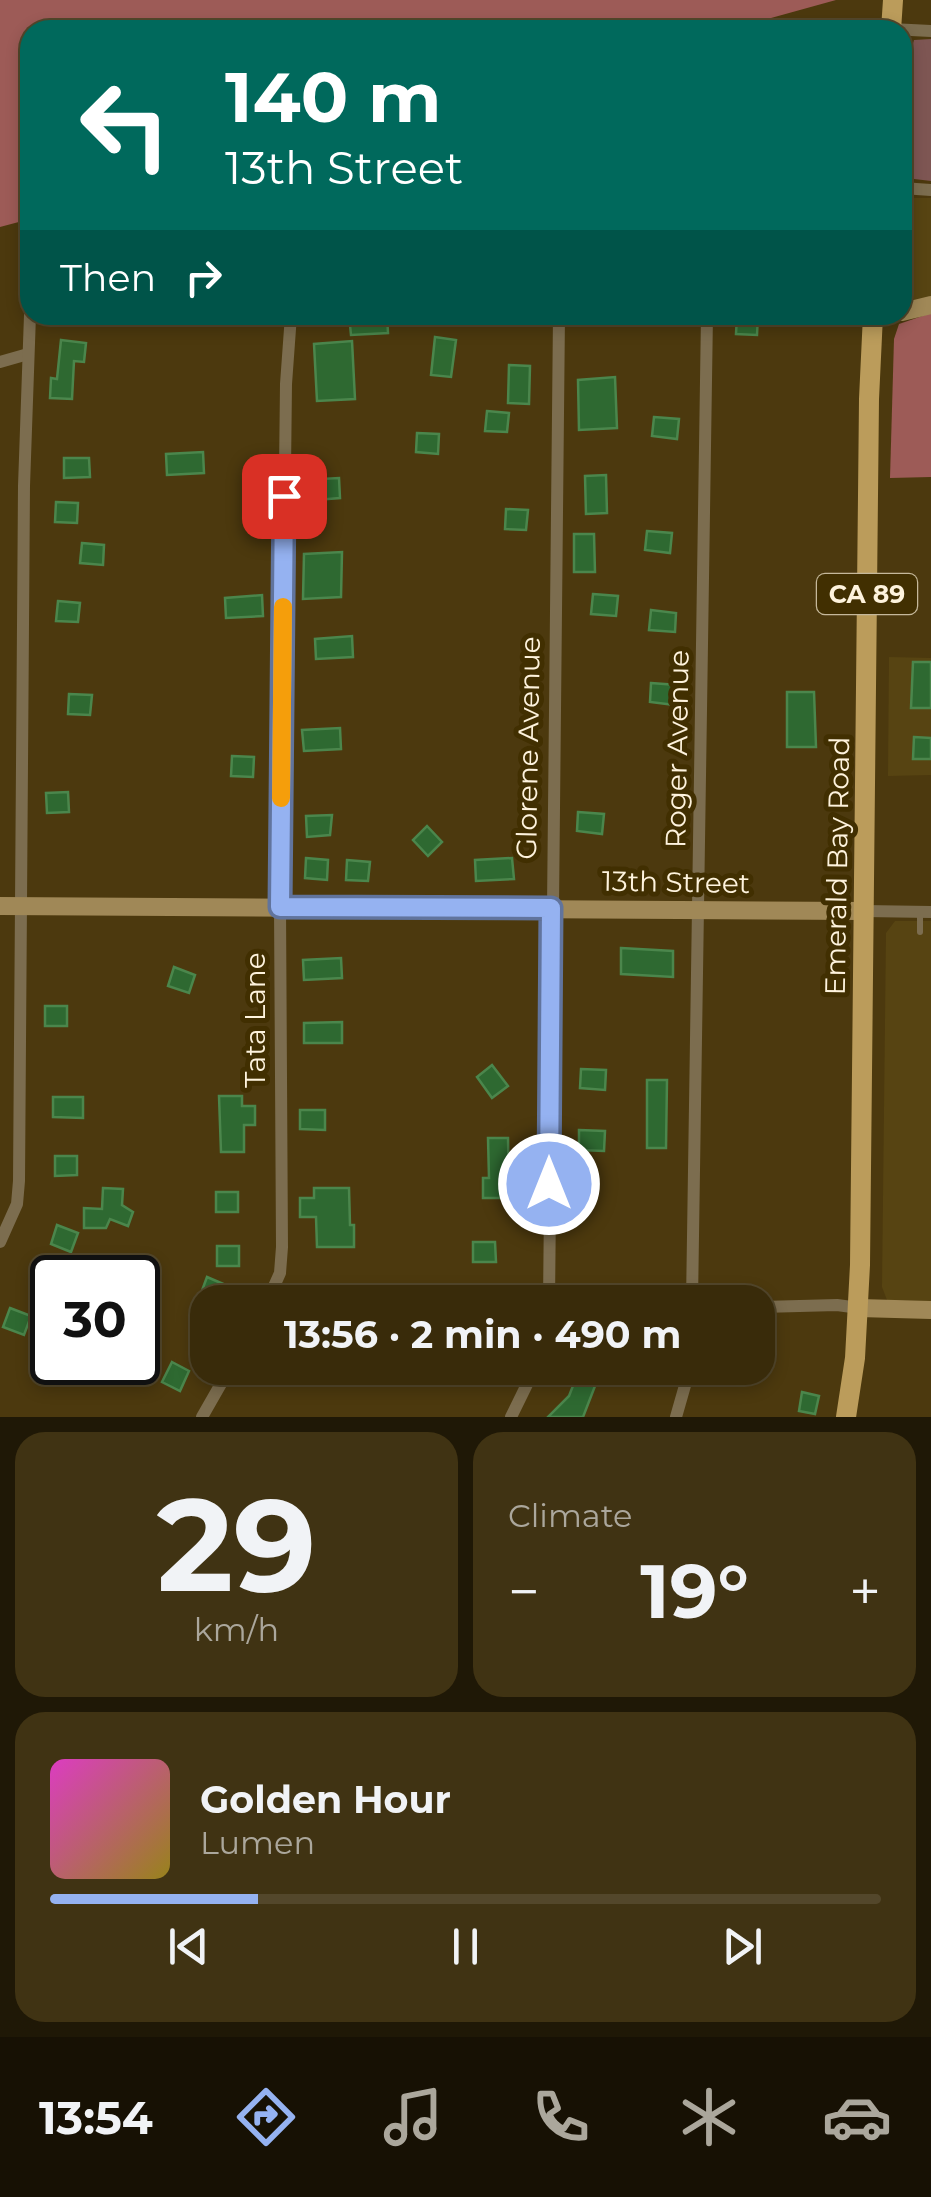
<!DOCTYPE html>
<html lang="en">
<head>
<meta charset="utf-8">
<style>
  :root { --surface:#392b0a; --page:#403313; --text:#f1f3f6; --muted:#aba79c; --line:#53472b; --accent:#95b2f1 }
  body { margin:0; font-family:Montserrat,sans-serif; background:var(--page); color:var(--text); height:100vh; display:flex; flex-direction:column; font-size:38px; white-space:nowrap }
  * { box-sizing:border-box; margin:0 }
  p { font-size:32px; color:var(--muted) }
  .icon { flex:none; width:55px; height:55px; fill:none; stroke:currentColor; stroke-width:2; stroke-linecap:round; stroke-linejoin:round }
  .map { position:relative; height:1417px; overflow:hidden }
  .side { display:flex; flex-direction:column; gap:15px; padding:15px; background:#1f1806; flex:1 }
  .side>* { flex:none }
  .banner { position:absolute; left:20px; top:20px; width:892px; height:305px; border-radius:30px; box-shadow:0 5px 15px #0003,0 0 0 2px var(--line); background:#00695c; color:#fff; overflow:hidden }
  .speed { position:absolute; left:30px; top:1255px; display:flex; gap:20px; font-size:50px; font-weight:700; text-align:center }
  .speed>* { display:grid; place-content:center; width:130px; height:130px; border-radius:50%; background:var(--surface); box-shadow:0 5px 15px #0003,0 0 0 2px var(--line); line-height:1 }
  .speed .limit { border:5px solid #111; border-radius:15px; background:#fff; color:#111 }
  .pin { position:absolute; display:grid; place-items:center; width:85px; height:85px; color:#fff; margin:-42px; border-radius:20px; box-shadow:0 5px 15px #0006 }
  .me { position:absolute; width:110px; margin:-55px; rotate:0deg; stroke-linejoin:round; filter:drop-shadow(0 0 8px #0008) }
  .turn { display:flex; align-items:center; gap:35px; height:210px; padding:0 40px; font-size:45px }
  .turn .icon { width:130px; height:130px; stroke-width:2.5 }
  .turn b { display:block; font-size:70px; line-height:85px }
  .then { display:flex; align-items:center; height:95px; padding:0 40px; background:#0003; gap:20px; font-size:38px }
  .big { font-size:75px; font-weight:700; line-height:1.1 }
  .side .tile { flex:1; display:flex; flex-direction:column; justify-content:center; gap:15px; min-width:0; padding:0 35px; border-radius:30px; background:var(--page) }
  .side .dial { align-items:center; gap:0 }
  .dial b { font-size:130px; line-height:1 }
  .song { display:flex; align-items:center; gap:30px }
  .cover { width:120px; height:120px; border-radius:15px; background:linear-gradient(135deg,hsl(310 70% 55%),hsl(50 70% 35%)) }
  .played { height:10px; border-radius:5px; background:linear-gradient(90deg,var(--accent) 25%,var(--line) 25%) }
  .keys { display:flex; justify-content:space-around; direction:ltr }
  .heat { display:flex; justify-content:space-between; align-items:center; font-size:55px; direction:ltr }
  .side .tiles { flex:1; display:grid; gap:15px; grid-template-columns:1fr 1fr }
  .tile:last-child { grid-column:span 2 }
  .trip { position:absolute; left:190px; top:1285px; width:585px; height:100px; border-radius:30px; background:var(--surface); box-shadow:0 5px 15px #0003,0 0 0 2px var(--line); font-weight:700; line-height:100px; text-align:center }
  .tabs { display:flex; height:160px; justify-content:space-around; align-items:center; background:#171104; color:var(--muted) }
  .tabs .icon { width:70px; height:70px }
  .tabs .active { color:var(--accent) }
  .tabs b { font-size:45px; color:var(--text) }
  .map>svg:first-child { display:block }
</style>
</head>
<body>
<div class="map">
<svg width="931" height="1417" viewBox="0 0 931 1417">
  <rect width="100%" height="100%" fill="#4c390e"/>
  <g fill="#574412">
    <path d="M905,198h26v98l-28,6z"/>
    <path d="M889,657l42,1v117l-43,1z"/>
    <path d="M895,921h36v380l-44,-1 -5,-13 4,-354z"/>
  </g>
  <path fill="#7e5653" d="M931,39v142l-25,-3v-6l6,-124 2,-8z"/>
  <g fill="#9d5b57">
    <path d="M0,0h836l-108,30h-698v189l-30,8z"/>
    <path d="M931,313v164l-41,1 4,-139 5,-15z"/>
  </g>
  <g fill="#2e6931" stroke="#4b864c" stroke-width="2.5">
    <path d="M349,315h38l1,18 -37,2z"/>
    <path d="M737,315h21l-1,20 -21,-1z"/>
    <path d="M435,337l21,3 -5,37 -20,-2z"/>
    <path d="M61,340l25,3 -2,19 -10,-1 -2,38 -22,-1 1,-20 6,1z"/>
    <path d="M352,341l3,58 -38,2 -3,-57z"/>
    <path d="M509,365l21,1 -1,38 -21,-1z"/>
    <path d="M615,377l2,51 -38,2 -1,-50z"/>
    <path d="M487,411l22,2 -2,19 -22,-1z"/>
    <path d="M654,417l25,2 -2,20 -25,-3z"/>
    <path d="M417,433l22,1 -1,20 -22,-2z"/>
    <path d="M203,452l1,21 -37,2 -1,-21z"/>
    <path d="M64,458h25l1,19 -26,1z"/>
    <path d="M606,475l1,38 -21,1 -1,-38z"/>
    <path d="M339,478l1,20 -37,3 -1,-21z"/>
    <path d="M56,502l22,1 -1,20 -22,-1z"/>
    <path d="M506,509l22,1 -2,20 -21,-1z"/>
    <path d="M647,531l25,2 -2,20 -25,-3z"/>
    <path d="M574,534h20l1,38h-21z"/>
    <path d="M82,543l22,2 -1,20 -23,-2z"/>
    <path d="M342,552l-1,45 -38,2 1,-45z"/>
    <path d="M593,594l25,2 -2,20 -25,-2z"/>
    <path d="M262,595l1,21 -37,2 -1,-20z"/>
    <path d="M58,601l22,2 -2,19 -22,-1z"/>
    <path d="M651,610l25,3 -1,19 -26,-2z"/>
    <path d="M352,636l1,21 -37,2 -1,-20z"/>
    <path d="M913,662h18v46h-20z"/>
    <path d="M651,683l26,2 -2,20 -25,-3z"/>
    <path d="M787,692h27l2,55h-29z"/>
    <path d="M69,694l23,1 -2,20 -22,-1z"/>
    <path d="M340,728l1,21 -37,2 -2,-21z"/>
    <path d="M914,737l17,1v21h-18z"/>
    <path d="M232,756l22,1 -1,20 -22,-1z"/>
    <path d="M68,792l1,20 -22,1 -1,-20z"/>
    <path d="M578,812l26,2 -2,20 -25,-3z"/>
    <path d="M332,815l-2,20 -23,2 -1,-21z"/>
    <path d="M427,826l15,16 -14,14 -15,-16z"/>
    <path d="M306,858l22,2 -1,20 -22,-2z"/>
    <path d="M512,858l2,21 -38,2 -1,-21z"/>
    <path d="M347,860l23,2 -2,19 -22,-1z"/>
    <path d="M621,948l52,3v26l-52,-3z"/>
    <path d="M341,958l1,20 -38,2 -1,-20z"/>
    <path d="M174,967l21,8 -6,18 -21,-7z"/>
    <rect x="45" y="1006" width="22" height="20"/>
    <path d="M342,1022v21h-38v-20z"/>
    <path d="M492,1065l16,21 -16,12 -15,-21z"/>
    <path d="M581,1069l25,1 -1,20 -25,-2z"/>
    <path d="M647,1080h20l-1,68h-19z"/>
    <path d="M219,1096h23v10h13v19h-11v27h-23z"/>
    <path d="M53,1097h30v21l-30,-1z"/>
    <path d="M300,1110h25v20l-25,-1z"/>
    <path d="M579,1130l26,1 -1,20 -25,-1z"/>
    <path d="M488,1138h20l1,60h-26v-20h6z"/>
    <path d="M55,1156h22v19l-22,1z"/>
    <path d="M103,1188l20,1 -1,16 11,7 -5,14 -18,-7 -4,9h-22v-20l18,1z"/>
    <path d="M314,1188h35l1,37h4v22h-37l-1,-30h-16v-19h14z"/>
    <rect x="216" y="1192" width="22" height="20"/>
    <path d="M57,1225l21,8 -7,19 -20,-8z"/>
    <path d="M473,1242h22l1,20h-23z"/>
    <rect x="217" y="1246" width="22" height="20"/>
    <path d="M207,1277l21,9 -7,16 -21,-6z"/>
    <path d="M10,1308l21,8 -7,19 -21,-8z"/>
    <path d="M172,1362l17,9 -9,20 -18,-9z"/>
    <path d="M580,1368h22l-19,49h-35l21,-21z"/>
    <path d="M703,1368h40l-3,12 -38,-7z"/>
    <path d="M802,1392l17,4 -4,18 -16,-3z"/>
  </g>
  <g fill="none" stroke-linecap="round" stroke-linejoin="round">
    <path stroke="#7c6d4f" stroke-width="6" d="M920,932v-19"/>
    <g stroke="#7c6d4f" stroke-width="12">
      <path d="M891,29l40,2"/>
      <path d="M902,188l29,2"/>
      <path d="M0,362l28,-8"/>
      <path d="M864,911l67,1"/>
      <path d="M0,1242l17,-38 2,-23 5,-695 6,-171"/>
      <path d="M267,1302l13,-29 2,-26 -2,-340 6,-523 5,-69"/>
      <path d="M549,1302l10,-987"/>
      <path d="M692,1302l15,-987"/>
      <path d="M758,1307l79,-2 22,3"/>
      <path d="M202,1417l28,-49"/>
      <path d="M511,1417l24,-49"/>
      <path d="M676,1417l14,-49"/>
    </g>
    <g stroke="#a08857" stroke-width="18">
      <path d="M902,312l29,-7"/>
      <path d="M0,906l864,5"/>
      <path d="M859,1308l72,2"/>
    </g>
    <g stroke="#bb9c5b" stroke-width="20">
      <path d="M891,30l2,-30"/>
      <path d="M846,1417l9,-59 5,-93 9,-866 4,-84"/>
    </g>
  </g>
  <g fill="none" stroke-linecap="round" stroke-linejoin="round">
    <defs>
      <path id="route" d="M284,496l-4,411 271,1 -2,276"/>
    </defs>
    <use href="#route" stroke="#61749d" stroke-width="25"/>
    <use href="#route" stroke="#95b2f1" stroke-width="18"/>
    <path stroke="#f59e0b" stroke-width="18" d="M281,798l2,-191"/>
  </g>
  <g text-anchor="middle" stroke-width="10" stroke-linejoin="round" paint-order="stroke">
    <rect fill="#412f01" stroke="#c5b89b" stroke-width="2.5" x="817" y="574" width="100" height="40" rx="8"/>
    <g font-size="25" font-weight="bold" fill="#fef3dd">
      <text x="867" y="603">CA 89</text>
    </g>
    <g font-size="28" fill="#fef3dd" stroke="#412f01">
      <text transform="translate(528 748) rotate(-89)" y="10">Glorene Avenue</text>
      <text transform="translate(677 749) rotate(-89)" y="10">Roger Avenue</text>
      <text transform="translate(837 866) rotate(-89)" y="10">Emerald Bay Road</text>
      <text transform="translate(676 882) rotate(1)" y="10">13th Street</text>
      <text transform="translate(255 1020) rotate(-90)" y="10">Tata Lane</text>
    </g>
  </g>
</svg>
<div class="speed"><div class="limit">30</div></div>
<div class="pin" style="left:284px;top:496px;background:#d93025"><svg class="icon" aria-label="arrive" viewBox="0 0 24 24"><path d="M6 21V4h12l-3 4 3 4H6"/></svg></div>
<svg class="me" style="left:549px;top:1184px" viewBox="-20 -20 40 40"><circle r="17" fill="#95b2f1" stroke="#fff" stroke-width="3"/><path d="M0-11L8 9 0 5-8 9z" fill="#fff"/></svg>
<div class="trip">13:56 · 2 min · 490 m</div>
<div class="banner">
<div class="turn"><svg class="icon" aria-label="left" viewBox="0 0 24 24"><path d="M17 20v-9H6M10 6l-5 5 5 5"/></svg><div><b>140 m</b>13th Street</div></div>
<div class="then">Then<svg class="icon" aria-label="right" viewBox="0 0 24 24"><path d="M7 20v-9h11M14 6l5 5-5 5"/></svg></div>
</div>
</div>
<section class="side">
<div class="tiles">
<div class="tile dial"><b>29</b><p>km/h</p></div>
<div class="tile"><p>Climate</p>
<div class="heat"><a>−</a><b class="big">19°</b><a>+</a></div>
</div>
<div class="tile">
<div class="song"><i class="cover"></i><div><b>Golden Hour</b><p>Lumen</p></div></div>
<div class="played"></div>
<div class="keys"><svg class="icon" aria-label="previous" viewBox="0 0 24 24"><path d="M18 5L8 12l10 7zM5 5v14"/></svg><svg class="icon" aria-label="pause" viewBox="0 0 24 24"><path d="M8 5v14M16 5v14"/></svg><svg class="icon" aria-label="next" viewBox="0 0 24 24"><path d="M6 5l10 7-10 7zM19 5v14"/></svg></div>
</div>
</div>
</section>
<nav class="tabs">
<b>13:54</b>
<svg class="icon active" aria-label="directions" viewBox="0 0 24 24"><path d="M12 3l9 9-9 9-9-9zM9 14v-3h6M13 9l2 2-2 2"/></svg>
<svg class="icon" aria-label="music" viewBox="0 0 24 24"><path d="M9 18V5l10-2v13"/><circle cx="6" cy="18" r="3"/><circle cx="16" cy="16" r="3"/></svg>
<svg class="icon" aria-label="phone" viewBox="0 0 24 24"><path d="M5 4h4l2 5-3 2q2 4 5 5l2-3 5 2v4C11 20 4 13 5 4z"/></svg>
<svg class="icon" aria-label="climate" viewBox="0 0 24 24"><path d="M12 3v18M4 7l16 10M4 17L20 7"/></svg>
<svg class="icon" aria-label="car" viewBox="0 0 24 24"><path d="M5 17H2v-5l4-1 3-4h7l3 4 3 1v5h-3M9 17h6M6 11h13"/><circle cx="7" cy="17" r="2"/><circle cx="17" cy="17" r="2"/></svg>
</nav>
</body>
</html>
